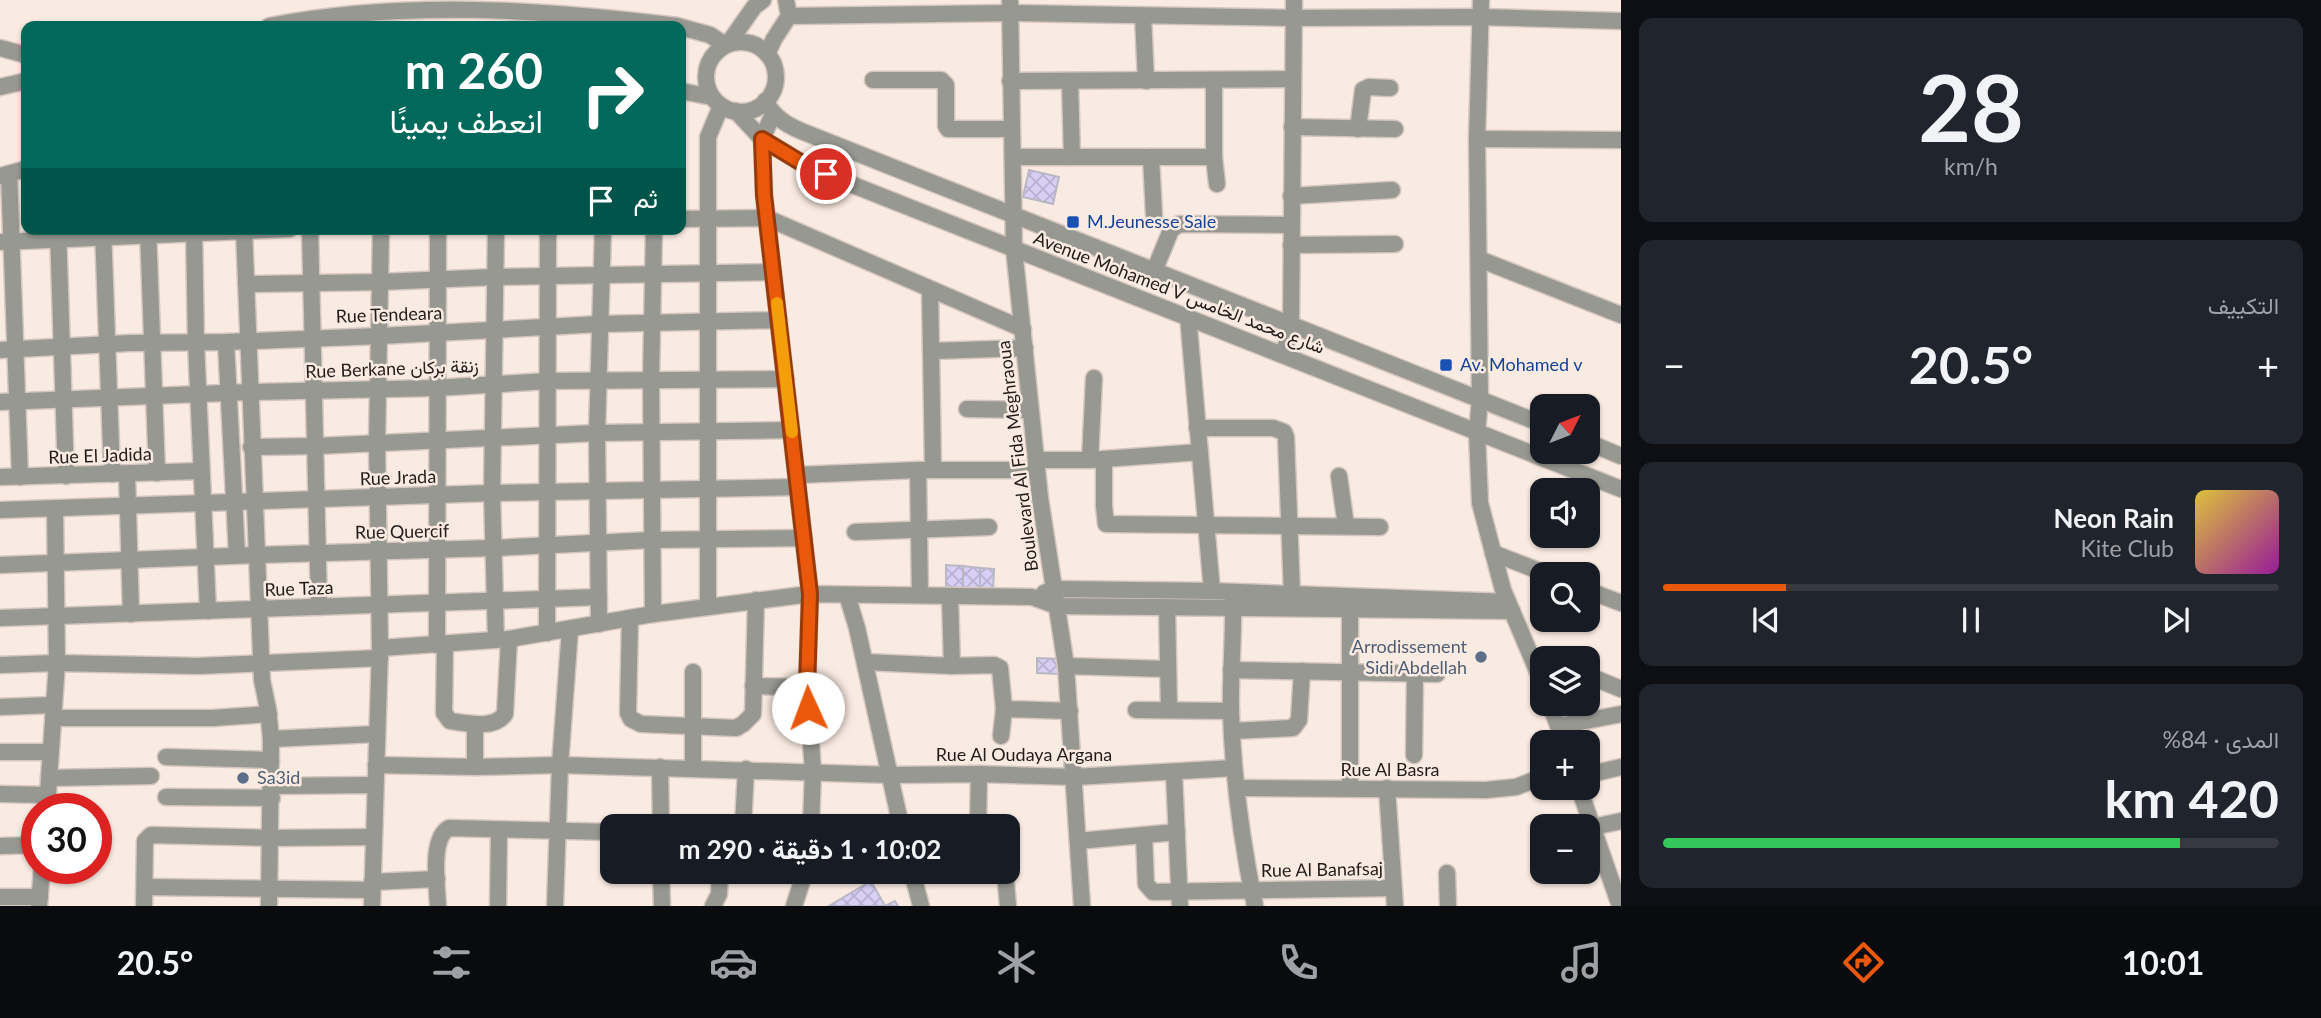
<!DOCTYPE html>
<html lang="ar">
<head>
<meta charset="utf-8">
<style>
  :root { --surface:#171b24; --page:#20242c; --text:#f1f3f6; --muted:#9ea1a6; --line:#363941; --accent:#ea580c }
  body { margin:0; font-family:Lato,Vazirmatn,sans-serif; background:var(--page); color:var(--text); direction:rtl; height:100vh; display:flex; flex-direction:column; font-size:26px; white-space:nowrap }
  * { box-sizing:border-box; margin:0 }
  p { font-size:23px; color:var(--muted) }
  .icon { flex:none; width:38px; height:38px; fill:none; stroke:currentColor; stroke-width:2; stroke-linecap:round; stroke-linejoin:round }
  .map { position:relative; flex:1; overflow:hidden; direction:ltr }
  .panel { display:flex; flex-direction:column; gap:18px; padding:18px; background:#0d0f14; width:700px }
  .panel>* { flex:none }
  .guide { position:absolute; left:21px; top:21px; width:665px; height:214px; border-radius:14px; box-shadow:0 2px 5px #0004; direction:rtl; background:#00695c; color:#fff; overflow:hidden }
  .needle { width:46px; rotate:48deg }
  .buttons { position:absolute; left:1530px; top:394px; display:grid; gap:14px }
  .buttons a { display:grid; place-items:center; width:70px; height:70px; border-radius:14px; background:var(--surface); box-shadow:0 2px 5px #0004; font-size:35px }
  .speed { position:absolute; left:21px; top:793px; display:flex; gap:14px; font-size:35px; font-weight:700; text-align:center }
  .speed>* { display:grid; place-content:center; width:91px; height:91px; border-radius:50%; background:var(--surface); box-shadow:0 2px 5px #0004; line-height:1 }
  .speed .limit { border:10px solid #d22; background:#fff; color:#111 }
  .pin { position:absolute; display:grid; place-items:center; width:60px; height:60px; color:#fff; margin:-30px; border:4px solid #fff; border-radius:50%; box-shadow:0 2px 7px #0007 }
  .me { position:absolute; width:77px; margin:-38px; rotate:358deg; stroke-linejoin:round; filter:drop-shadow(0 0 5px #0008) }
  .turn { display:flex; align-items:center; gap:24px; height:147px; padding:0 28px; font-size:32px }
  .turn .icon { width:91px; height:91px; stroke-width:2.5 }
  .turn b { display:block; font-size:49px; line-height:60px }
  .then { display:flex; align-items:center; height:66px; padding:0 28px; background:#0003; gap:14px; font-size:26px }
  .big { font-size:52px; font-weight:700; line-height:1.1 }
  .panel .tile { flex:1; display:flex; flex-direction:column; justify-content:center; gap:10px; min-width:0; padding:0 24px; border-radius:14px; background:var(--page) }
  .panel .dial { align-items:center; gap:0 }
  .dial b { font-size:91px; line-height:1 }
  .song { display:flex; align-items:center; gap:21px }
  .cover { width:84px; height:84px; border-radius:10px; background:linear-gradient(135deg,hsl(50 70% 55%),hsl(300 70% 35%)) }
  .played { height:7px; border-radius:4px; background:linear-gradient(90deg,var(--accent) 20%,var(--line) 20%) }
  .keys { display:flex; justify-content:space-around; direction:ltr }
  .heat { display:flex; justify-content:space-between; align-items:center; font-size:38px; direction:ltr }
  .charge { height:10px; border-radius:5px; background:linear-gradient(90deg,#34c759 84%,var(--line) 0) }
  .trip { position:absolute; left:600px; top:814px; width:420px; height:70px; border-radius:14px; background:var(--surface); box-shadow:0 2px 5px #0004; font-weight:700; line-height:70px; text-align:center; direction:rtl }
  .menu { display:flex; height:112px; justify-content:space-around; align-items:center; background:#090b0e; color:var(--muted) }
  .menu .icon { width:49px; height:49px }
  .menu .current { color:var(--accent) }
  .menu b { font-size:32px; color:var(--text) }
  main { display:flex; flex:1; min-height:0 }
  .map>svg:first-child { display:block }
</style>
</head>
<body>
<main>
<section class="panel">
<div class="tile dial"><b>28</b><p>km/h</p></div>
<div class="tile"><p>التكييف</p>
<div class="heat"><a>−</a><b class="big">20.5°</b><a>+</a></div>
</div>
<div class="tile">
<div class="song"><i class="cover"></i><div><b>Neon Rain</b><p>Kite Club</p></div></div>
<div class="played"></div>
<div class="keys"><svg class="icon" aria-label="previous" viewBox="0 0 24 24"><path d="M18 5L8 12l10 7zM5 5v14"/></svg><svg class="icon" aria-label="pause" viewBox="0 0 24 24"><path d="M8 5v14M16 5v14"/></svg><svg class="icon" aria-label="next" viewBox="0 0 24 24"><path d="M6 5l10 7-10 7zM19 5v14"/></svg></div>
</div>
<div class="tile"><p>المدى · 84%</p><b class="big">420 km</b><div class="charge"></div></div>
</section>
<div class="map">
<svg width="1621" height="906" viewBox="0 0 1621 906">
  <defs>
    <pattern id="building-cross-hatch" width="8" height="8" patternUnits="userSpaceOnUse" patternTransform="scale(1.75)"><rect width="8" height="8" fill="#d8cff5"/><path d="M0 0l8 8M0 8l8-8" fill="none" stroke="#b9b1d1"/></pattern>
  </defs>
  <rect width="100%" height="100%" fill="#faebe2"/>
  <g fill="url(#building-cross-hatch)" stroke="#bab7c5" stroke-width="2">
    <path d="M1029,170l30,7 -6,27 -30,-7z"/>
    <path d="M946,565l17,1v22l-17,-1z"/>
    <path d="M963,566l17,2v23l-17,-1z"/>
    <path d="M980,568l14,1 -1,23 -13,-1z"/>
    <path d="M1037,658l23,1 -1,15 -22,-1z"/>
    <path d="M871,881l14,25 10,-5 3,5h-69z"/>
  </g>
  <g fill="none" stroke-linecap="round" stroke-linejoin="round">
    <defs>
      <g id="minor">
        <path d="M1010,0l4,249 26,249 26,168 16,240"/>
        <path d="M1481,0l-4,139 3,260 -3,33 3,71 23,87 39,92"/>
        <path d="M789,16l221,-3 284,5 185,-1 142,4"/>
        <path d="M1143,16l3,65"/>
        <path d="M269,26c134,-26 275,-17 409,0"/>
        <path d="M681,27l29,8 15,10"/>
        <circle cx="741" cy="77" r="35"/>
        <path d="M728,44l26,-37 9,-7"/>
        <path d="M0,48l26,7"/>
        <path d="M767,54l7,-15 15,-23 -3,-16"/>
        <path d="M873,80h68l5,5v41l2,3h64"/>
        <path d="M1214,80v77l3,27"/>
        <path d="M1010,81l283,-2"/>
        <path d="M1070,82l2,75"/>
        <path d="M0,87l26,-6"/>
        <path d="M681,91l31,6"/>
        <path d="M765,101c9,16 20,23 36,30l741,293"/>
        <path d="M736,111l26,28 48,29 811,321"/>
        <path d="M773,114l-11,25 2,56 46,399 -3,93 6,84 -2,55"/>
        <path d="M1292,127l103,2"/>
        <path d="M1358,129l5,-39 6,-3 21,1"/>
        <path d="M1477,139l144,1"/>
        <path d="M1013,157h201"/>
        <path d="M1151,157l3,58"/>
        <path d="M9,174l11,303"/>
        <path d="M0,176l26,-7"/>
        <path d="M1291,196l101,-6"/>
        <path d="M681,219l86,-1 256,111"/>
        <path d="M58,229l8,247"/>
        <path d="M103,229l9,245"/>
        <path d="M148,229l9,244"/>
        <path d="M194,229l2,113 12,269"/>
        <path d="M244,229l18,451 6,29 3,30 -2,167"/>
        <path d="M310,229l9,378"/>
        <path d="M496,229l-4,264 4,147"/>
        <path d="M2,242l287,-13"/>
        <path d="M1291,245l104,-1"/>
        <path d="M1479,259l142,56"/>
        <path d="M1155,269l16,-39 8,-6 112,1"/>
        <path d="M246,284l134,-2 115,-5 278,-5"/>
        <path d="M930,289l3,181"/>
        <path d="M1188,316l24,275"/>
        <path d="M226,342l11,213"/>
        <path d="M0,350l130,-7 96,-1 154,-6 220,-12 179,-4"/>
        <path d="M931,351l94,-3"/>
        <path d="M1284,354l7,-29 3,-325"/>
        <path d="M0,402l250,-10 186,-4 112,-7 238,-2"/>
        <path d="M967,409l63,1"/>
        <path d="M1197,428h76l11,4 2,5 6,157"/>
        <path d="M1587,442l34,14"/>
        <path d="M251,447l65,-1 281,-13 194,-3"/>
        <path d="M1104,459v47l2,18 274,3"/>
        <path d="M1037,460h53l110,-8"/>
        <path d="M1090,460l4,-82"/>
        <path d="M918,470l2,124"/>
        <path d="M127,474l4,140"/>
        <path d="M797,475l121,-5h119"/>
        <path d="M1339,476l7,50"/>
        <path d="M0,477l201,-6"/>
        <path d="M0,510l492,-17 306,-6"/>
        <path d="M855,532l134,-5"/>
        <path d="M1493,553l54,21"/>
        <path d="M0,565l257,-10 236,-7 159,-8 152,-2"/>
        <path d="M1587,590l34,13"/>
        <path d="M1044,593l10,-4 158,2 296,11"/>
        <path d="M847,595l10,33 44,198"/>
        <path d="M950,597l2,69"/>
        <path d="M1233,599c1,38 -3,76 -2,114 2,64 11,130 24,193"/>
        <path d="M708,607v-470l13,-31"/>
        <path d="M1167,607l2,102"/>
        <path d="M653,614l-2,-235 3,-150"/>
        <path d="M0,618l599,-21"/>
        <path d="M630,618l-2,95 3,6 10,5 95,4 7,-4 10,-10 3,-114"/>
        <path d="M599,624l-2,-191 6,-204"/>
        <path d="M547,633l1,-404"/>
        <path d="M437,645l1,-416"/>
        <path d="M445,645l-1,68 6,8c16,2 44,9 55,-7l4,-75"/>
        <path d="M380,648l129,-9 144,-25 157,-20 222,3 25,9 455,5"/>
        <path d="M865,662l87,4 42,-1 6,3 4,41 -3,27"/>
        <path d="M0,665l57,-2 141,3 182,-8"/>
        <path d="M1066,666l101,3"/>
        <path d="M1231,670l206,4"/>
        <path d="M1587,675l34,14"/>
        <path d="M753,686l54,1"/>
        <path d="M1550,704l14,38"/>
        <path d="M0,707l53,-2"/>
        <path d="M1004,709l66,2"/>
        <path d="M1136,710l95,1"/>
        <path d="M53,718h160l56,-4"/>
        <path d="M1559,726l62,-12"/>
        <path d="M1232,731l61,-3 6,-8 3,-49"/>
        <path d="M271,739l105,-5"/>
        <path d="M0,752h50"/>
        <path d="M1414,755l1,-81"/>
        <path d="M166,757l105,3"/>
        <path d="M376,765l99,2 85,-2 332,10 87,-1 95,3 160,-9"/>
        <path d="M475,767v-43"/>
        <path d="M660,767l1,59"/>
        <path d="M693,768v-96"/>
        <path d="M1174,773l6,133"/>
        <path d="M1587,775l34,-8"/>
        <path d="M49,778l102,-2"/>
        <path d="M271,786l103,-1"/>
        <path d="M1237,788l249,2 30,-3 26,-10"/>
        <path d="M1350,788v-177"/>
        <path d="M1387,788l8,118"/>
        <path d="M1579,788l41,118"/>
        <path d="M0,794l48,1"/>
        <path d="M166,797l106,1"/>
        <path d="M47,808l10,-145 -2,-154"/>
        <path d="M743,826l3,-57"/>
        <path d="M978,826l1,-52"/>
        <path d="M1593,827l28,-6"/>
        <path d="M1144,835l2,49 7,8 240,-4"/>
        <path d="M1078,841l99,-9"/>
        <path d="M0,846l37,-1"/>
        <path d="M661,872l1,34"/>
        <path d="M912,872l9,34"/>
        <path d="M1005,872l3,34"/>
        <path d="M1447,873l1,33"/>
        <path d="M372,882l65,-3"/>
        <path d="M145,887l227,3"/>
        <path d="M0,897h40"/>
        <path d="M39,906l3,-38"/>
        <path d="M144,906l1,-65 6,-6 121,3 101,-1"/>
        <path d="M372,906l8,-258 -3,-205 4,-214"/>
        <path d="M438,906c-1,-20 -8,-68 11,-78l163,4"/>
        <path d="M498,906l1,-76"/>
        <path d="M555,906l5,-141 10,-136"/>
        <path d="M713,906l6,-12 1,-22"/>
        <path d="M794,906l11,-34"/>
      </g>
    </defs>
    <use href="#minor" stroke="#d3c6be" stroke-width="19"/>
    <use href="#minor" stroke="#989892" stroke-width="16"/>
  </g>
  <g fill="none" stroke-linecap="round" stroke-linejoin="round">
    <defs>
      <path id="route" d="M808,708l-1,-21 3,-93 -46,-399 -2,-56 48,29 16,6"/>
    </defs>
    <use href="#route" stroke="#983908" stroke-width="18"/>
    <use href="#route" stroke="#ea580c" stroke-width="12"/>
    <path stroke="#f59e0b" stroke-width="12" d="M777,303l15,129"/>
  </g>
  <g fill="#1a4fb4" stroke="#faebe2" stroke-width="2.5">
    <rect x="1066" y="215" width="14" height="14" rx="3.5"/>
    <rect x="1439" y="358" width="14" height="14" rx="3.5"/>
  </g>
  <g fill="#5c6f8a" stroke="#faebe2" stroke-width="2.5">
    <circle cx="1481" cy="657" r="7"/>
    <circle cx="243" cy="778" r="7"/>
  </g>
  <g text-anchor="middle" stroke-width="5" stroke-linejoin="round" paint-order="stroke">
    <g font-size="18" fill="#164399" stroke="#faebe2" text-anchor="start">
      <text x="1087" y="228">M.Jeunesse Sale</text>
      <text x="1460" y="371">Av. Mohamed v</text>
    </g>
    <g font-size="18" fill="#221d1a" stroke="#faebe2">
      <text transform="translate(1179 293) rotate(21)" y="6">Avenue Mohamed V شارع محمد الخامس</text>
      <text transform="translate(389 315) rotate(-2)" y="6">Rue Tendeara</text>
      <text transform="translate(392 369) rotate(-2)" y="6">Rue Berkane زنقة بركان</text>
      <text transform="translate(100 456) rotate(-2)" y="6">Rue El Jadida</text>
      <text transform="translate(1018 456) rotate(-97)" y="6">Boulevard Al Fida Meghraoua</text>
      <text transform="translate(398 478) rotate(-2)" y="6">Rue Jrada</text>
      <text transform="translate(402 532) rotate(-1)" y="6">Rue Quercif</text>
      <text transform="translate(299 589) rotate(-2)" y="6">Rue Taza</text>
      <text x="1024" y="761">Rue Al Oudaya Argana</text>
      <text x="1390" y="776">Rue Al Basra</text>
      <text transform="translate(1322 870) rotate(-1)" y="6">Rue Al Banafsaj</text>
    </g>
    <g font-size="18" fill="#4e5e75" stroke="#faebe2" text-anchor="end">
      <text x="1467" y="653">Arrodissement<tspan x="1467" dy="21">Sidi Abdellah</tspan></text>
      <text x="257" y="784" text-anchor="start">Sa3id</text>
    </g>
  </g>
</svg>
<div class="buttons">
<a><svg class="needle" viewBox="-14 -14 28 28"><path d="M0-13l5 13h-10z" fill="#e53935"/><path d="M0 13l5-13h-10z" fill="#9ea1a6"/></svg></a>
<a><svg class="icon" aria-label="sound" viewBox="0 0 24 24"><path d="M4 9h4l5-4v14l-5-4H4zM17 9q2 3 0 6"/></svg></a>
<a><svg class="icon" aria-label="search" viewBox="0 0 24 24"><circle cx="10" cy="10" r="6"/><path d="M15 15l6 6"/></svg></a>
<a><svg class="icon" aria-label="layers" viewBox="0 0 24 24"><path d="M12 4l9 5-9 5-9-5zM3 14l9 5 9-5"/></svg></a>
<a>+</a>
<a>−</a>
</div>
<div class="speed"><div class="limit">30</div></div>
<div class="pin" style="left:826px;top:174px;background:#d93025"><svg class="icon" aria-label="arrive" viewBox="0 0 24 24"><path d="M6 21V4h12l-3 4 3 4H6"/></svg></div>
<svg class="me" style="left:808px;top:708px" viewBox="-20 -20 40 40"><circle r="19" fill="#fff"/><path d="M0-13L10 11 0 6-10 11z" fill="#ea580c"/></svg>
<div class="trip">10:02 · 1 دقيقة · 290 m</div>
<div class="guide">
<div class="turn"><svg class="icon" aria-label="right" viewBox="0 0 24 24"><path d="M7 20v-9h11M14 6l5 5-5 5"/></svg><div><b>260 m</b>انعطف يمينًا</div></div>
<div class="then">ثم<svg class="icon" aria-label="arrive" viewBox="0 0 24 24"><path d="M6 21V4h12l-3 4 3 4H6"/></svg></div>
</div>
</div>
</main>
<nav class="menu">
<b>10:01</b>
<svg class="icon current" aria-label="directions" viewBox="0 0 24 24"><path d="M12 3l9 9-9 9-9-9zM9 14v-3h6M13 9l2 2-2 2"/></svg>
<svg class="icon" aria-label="music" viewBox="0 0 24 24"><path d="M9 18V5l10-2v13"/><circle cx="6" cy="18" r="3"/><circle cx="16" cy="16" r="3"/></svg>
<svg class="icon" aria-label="phone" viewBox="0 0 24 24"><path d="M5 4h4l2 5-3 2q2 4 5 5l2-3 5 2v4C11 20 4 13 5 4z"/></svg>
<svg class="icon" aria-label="climate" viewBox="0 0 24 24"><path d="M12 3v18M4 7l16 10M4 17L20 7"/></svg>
<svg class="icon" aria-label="car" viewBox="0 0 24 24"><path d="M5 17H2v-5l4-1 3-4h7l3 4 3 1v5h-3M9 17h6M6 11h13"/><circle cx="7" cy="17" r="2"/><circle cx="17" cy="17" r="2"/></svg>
<svg class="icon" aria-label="filters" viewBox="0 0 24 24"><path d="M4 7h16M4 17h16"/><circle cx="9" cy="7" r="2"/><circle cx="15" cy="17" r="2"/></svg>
<b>20.5°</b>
</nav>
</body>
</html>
